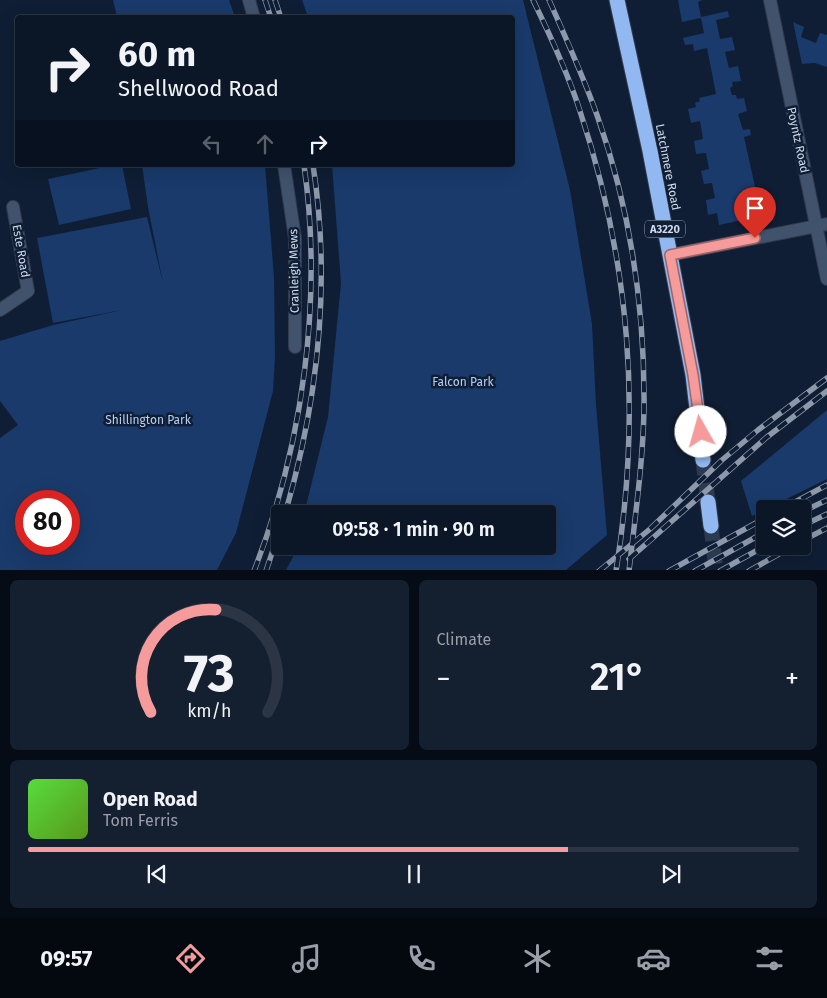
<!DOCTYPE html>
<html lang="en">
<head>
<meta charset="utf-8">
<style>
  :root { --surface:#0b1627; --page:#141f2f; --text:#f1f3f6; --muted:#9a9fa7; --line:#2b3544; --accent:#f59b9b }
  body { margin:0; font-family:"Fira Sans",sans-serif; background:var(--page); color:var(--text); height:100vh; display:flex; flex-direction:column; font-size:19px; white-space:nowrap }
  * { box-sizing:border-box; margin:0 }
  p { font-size:16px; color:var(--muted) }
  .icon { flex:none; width:28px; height:28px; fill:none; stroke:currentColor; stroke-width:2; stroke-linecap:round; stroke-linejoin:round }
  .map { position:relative; height:570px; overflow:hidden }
  .side { display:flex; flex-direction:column; gap:10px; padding:10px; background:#060c15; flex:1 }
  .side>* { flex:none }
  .guide { position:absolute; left:15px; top:15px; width:500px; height:152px; border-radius:5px; box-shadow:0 5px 20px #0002,0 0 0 1px var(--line); background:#0b1627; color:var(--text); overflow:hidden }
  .controls { position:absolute; left:756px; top:500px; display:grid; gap:10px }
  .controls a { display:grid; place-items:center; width:55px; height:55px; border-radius:5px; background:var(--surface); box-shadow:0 5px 20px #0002,0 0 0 1px var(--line); font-size:25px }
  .speed { position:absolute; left:15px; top:490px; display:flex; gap:10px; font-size:25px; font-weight:700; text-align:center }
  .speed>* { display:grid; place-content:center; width:65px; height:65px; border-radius:50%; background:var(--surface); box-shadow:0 5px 20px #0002,0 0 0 1px var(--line); line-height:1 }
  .speed .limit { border:8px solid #d22; background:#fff; color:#111 }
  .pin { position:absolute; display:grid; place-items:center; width:42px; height:42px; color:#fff; margin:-51px -21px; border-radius:50% 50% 50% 0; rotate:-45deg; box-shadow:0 0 5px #0007 }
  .pin .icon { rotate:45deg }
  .me { position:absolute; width:55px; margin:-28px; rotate:353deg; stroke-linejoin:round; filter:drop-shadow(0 0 4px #0008) }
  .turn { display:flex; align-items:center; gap:18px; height:105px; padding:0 20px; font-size:22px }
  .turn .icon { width:65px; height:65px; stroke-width:2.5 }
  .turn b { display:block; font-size:35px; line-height:42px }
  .lanes { display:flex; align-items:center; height:48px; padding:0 20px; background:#0003; justify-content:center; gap:25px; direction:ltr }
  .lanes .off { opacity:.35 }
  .big { font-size:38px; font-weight:600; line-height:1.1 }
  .side .tile { flex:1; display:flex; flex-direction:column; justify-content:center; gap:8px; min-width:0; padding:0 18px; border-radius:8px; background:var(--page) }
  .side .dial { align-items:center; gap:0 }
  .dial svg { height:130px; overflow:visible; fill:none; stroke:var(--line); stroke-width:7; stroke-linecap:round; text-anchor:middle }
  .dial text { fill:var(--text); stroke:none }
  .song { display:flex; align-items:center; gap:15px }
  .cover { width:60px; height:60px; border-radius:8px; background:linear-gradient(135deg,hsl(110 70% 55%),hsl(90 70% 35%)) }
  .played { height:5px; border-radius:2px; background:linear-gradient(90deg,var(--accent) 70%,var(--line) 70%) }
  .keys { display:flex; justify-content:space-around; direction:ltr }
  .heat { display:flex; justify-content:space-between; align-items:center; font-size:28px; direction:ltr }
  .side .tiles { flex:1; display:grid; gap:10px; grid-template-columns:1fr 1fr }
  .tile:last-child { grid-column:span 2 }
  .trip { position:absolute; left:271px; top:505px; width:285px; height:50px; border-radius:5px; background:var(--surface); box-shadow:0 5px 20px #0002,0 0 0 1px var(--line); font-weight:600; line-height:50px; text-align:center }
  .tab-bar { display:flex; height:80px; justify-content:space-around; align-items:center; background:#040910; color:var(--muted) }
  .tab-bar .icon { width:35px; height:35px }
  .tab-bar .selected { color:var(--accent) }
  .tab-bar b { font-size:22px; color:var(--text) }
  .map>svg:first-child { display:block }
</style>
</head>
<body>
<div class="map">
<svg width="827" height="571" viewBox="0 0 827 571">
  <rect width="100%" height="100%" fill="#0f1e34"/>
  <g fill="#193a6b" fill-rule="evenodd">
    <path d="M113,0h116l6,17h-118z"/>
    <path d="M302,0h221l47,190 22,134 4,81 11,130 -41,35h-280l7,-13 3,-11h252v-32h-244l24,-97 13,-134 -9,-118h180v-147l-204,-1z"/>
    <path d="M678,0h24l-4,2 3,15 27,-6 1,6 -13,3 4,19 12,-2 3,13 -10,2 4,16 9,-2 3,15 -9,1 1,4 -3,2 2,7h4l1,4 7,-1 3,13 -9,3 5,16 7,-1 1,6 -7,2 12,54 8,-1 2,11 -21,4 2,14 -28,6 -2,-12 -9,2 -2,-15 9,-2 -3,-15 -8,1 -3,-13 8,-2 -3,-16 -10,1 -2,-13 9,-2 -3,-18 -9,2 -3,-14 8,-2 -1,-4 5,-2 -1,-3 17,-4 -9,-46 -13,3 -1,-7 -8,1 -2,-7 21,-5 -3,-15 -19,4z"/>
    <path d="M793,22l11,5 -3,10 15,6 4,-10 7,2v32l-12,-4 -13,1z"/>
    <path d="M114,165h8l9,44 -72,16 -11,-46z"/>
    <path d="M142,165h123l9,112 1,80 -2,34 -37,142 -19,37h-217v-132l18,-13 -18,-24v-60l53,-16 69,-15 -69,13 -16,-85 110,-21 16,66 -15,-76zM69,501v43h-43v-43z"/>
    <path d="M827,410v69l-75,37 -11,-35z"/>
  </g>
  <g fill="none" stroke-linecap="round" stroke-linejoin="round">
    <g stroke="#2c3a4f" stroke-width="15" stroke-dasharray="15 8" stroke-linecap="butt">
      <path d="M703,460l5,42"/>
      <path d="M711,526l5,45"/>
    </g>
    <defs>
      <g id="street">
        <path d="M249,0l5,18"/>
        <path d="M770,0l57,279"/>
        <path d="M284,165l11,73v109"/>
        <path d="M670,255l157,-31"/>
        <path d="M0,310l28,-19 -15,-84"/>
      </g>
      <g id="highway">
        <path d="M617,0l33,151 43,224 10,85"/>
        <path d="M708,502l3,24"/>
      </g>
    </defs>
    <use href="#street" stroke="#323a4d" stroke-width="14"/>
    <use href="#highway" stroke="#323a4d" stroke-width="17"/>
    <use href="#street" stroke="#41526c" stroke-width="12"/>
    <use href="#highway" stroke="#91b8f1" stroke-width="15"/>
    <defs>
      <g id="rail">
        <path d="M265,0l6,18"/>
        <path d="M275,0l6,18"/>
        <path d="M533,0c17,35 34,71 46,108 51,153 63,303 37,463"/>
        <path d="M549,0c17,38 34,76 48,115 33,93 48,195 47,294 -1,54 -9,108 -15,162"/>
        <path d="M782,509l45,-24"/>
        <path d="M802,512l25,-12"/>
        <path d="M285,514c33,-113 46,-233 28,-349"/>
        <path d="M802,526l25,-12"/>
        <path d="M802,541l25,-13"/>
        <path d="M629,559l138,-122 60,-46"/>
        <path d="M254,571c49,-126 69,-272 50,-406"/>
        <path d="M266,571l14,-42"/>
        <path d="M599,571l51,-42 72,-69 36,-30 69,-52"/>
        <path d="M669,571l96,-53"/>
        <path d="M695,571l70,-39"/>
        <path d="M720,571l45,-25"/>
        <path d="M749,571l44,-25"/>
      </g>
    </defs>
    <use href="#rail" stroke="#8d98aa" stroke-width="5.5"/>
    <use href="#rail" stroke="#0f1e34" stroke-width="4" stroke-dasharray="11" stroke-linecap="butt"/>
  </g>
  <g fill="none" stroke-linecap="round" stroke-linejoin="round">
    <defs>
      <path id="route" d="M701,432l-8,-57 -23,-120 85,-17"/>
    </defs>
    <use href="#route" stroke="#9f6565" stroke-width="12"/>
    <use href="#route" stroke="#f59b9b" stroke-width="9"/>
  </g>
  <g text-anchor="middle" stroke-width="5" stroke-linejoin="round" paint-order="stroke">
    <rect fill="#0f1e34" stroke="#96a2b3" stroke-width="1" x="645" y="220.5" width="40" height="17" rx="4"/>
    <g font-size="11" font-weight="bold" fill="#d0daea">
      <text x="665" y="233">A3220</text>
    </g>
    <g font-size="12" fill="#d0daea" stroke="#0f1e34">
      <text transform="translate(798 140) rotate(78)" y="4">Poyntz Road</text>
      <text transform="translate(668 167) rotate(79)" y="4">Latchmere Road</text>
      <text transform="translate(21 251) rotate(80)" y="4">Este Road</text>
      <text transform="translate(294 271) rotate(-91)" y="4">Cranleigh Mews</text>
    </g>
    <g font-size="12" fill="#b4cef4" stroke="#0f1e34">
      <text x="463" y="386">Falcon Park</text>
      <text x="148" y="424">Shillington Park</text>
    </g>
  </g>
</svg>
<div class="controls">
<a><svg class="icon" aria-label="layers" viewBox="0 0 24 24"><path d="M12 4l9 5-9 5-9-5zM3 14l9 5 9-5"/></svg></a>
</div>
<div class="speed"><div class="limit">80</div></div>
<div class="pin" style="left:755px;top:238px;background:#d93025"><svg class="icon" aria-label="arrive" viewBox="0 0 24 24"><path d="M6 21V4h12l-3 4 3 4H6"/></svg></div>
<svg class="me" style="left:701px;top:432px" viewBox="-20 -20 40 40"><circle r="19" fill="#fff"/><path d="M0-13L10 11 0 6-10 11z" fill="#f59b9b"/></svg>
<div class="trip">09:58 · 1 min · 90 m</div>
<div class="guide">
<div class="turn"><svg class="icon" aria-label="right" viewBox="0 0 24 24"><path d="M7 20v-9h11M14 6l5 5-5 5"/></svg><div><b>60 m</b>Shellwood Road</div></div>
<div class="lanes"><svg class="icon off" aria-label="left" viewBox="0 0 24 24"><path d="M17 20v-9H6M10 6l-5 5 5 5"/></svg><svg class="icon off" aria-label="ahead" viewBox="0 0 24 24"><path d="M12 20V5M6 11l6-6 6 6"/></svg><svg class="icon" aria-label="right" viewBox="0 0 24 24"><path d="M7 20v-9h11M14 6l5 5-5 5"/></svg></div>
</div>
</div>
<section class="side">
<div class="tiles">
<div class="tile dial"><svg viewBox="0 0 100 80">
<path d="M14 69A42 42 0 1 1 86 69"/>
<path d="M14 69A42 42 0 0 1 54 6" stroke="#f59b9b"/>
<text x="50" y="56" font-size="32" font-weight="700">73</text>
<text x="50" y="72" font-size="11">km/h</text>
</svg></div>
<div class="tile"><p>Climate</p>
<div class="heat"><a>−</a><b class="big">21°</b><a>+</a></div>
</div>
<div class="tile">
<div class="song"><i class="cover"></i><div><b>Open Road</b><p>Tom Ferris</p></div></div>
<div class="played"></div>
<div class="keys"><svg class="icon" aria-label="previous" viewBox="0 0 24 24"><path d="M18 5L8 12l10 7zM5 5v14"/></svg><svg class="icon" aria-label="pause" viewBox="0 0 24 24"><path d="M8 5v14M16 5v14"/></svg><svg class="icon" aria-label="next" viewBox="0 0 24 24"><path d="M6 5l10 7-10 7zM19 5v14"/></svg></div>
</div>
</div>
</section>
<nav class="tab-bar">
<b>09:57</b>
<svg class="icon selected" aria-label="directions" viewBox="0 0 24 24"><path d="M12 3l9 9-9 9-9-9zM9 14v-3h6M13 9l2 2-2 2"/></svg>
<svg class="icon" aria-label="music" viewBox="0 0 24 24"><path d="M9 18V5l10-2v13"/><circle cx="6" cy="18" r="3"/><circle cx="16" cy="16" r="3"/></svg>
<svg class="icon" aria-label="phone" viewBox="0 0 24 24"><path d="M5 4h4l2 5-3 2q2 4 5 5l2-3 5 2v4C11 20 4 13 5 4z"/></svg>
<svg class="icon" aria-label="climate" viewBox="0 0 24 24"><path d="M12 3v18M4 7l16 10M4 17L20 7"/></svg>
<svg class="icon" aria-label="car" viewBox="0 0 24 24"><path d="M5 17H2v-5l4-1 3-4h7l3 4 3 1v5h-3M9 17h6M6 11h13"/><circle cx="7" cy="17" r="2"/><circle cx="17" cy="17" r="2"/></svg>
<svg class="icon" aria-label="filters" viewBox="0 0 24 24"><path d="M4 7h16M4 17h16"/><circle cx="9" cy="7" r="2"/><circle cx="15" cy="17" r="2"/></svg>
</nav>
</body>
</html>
